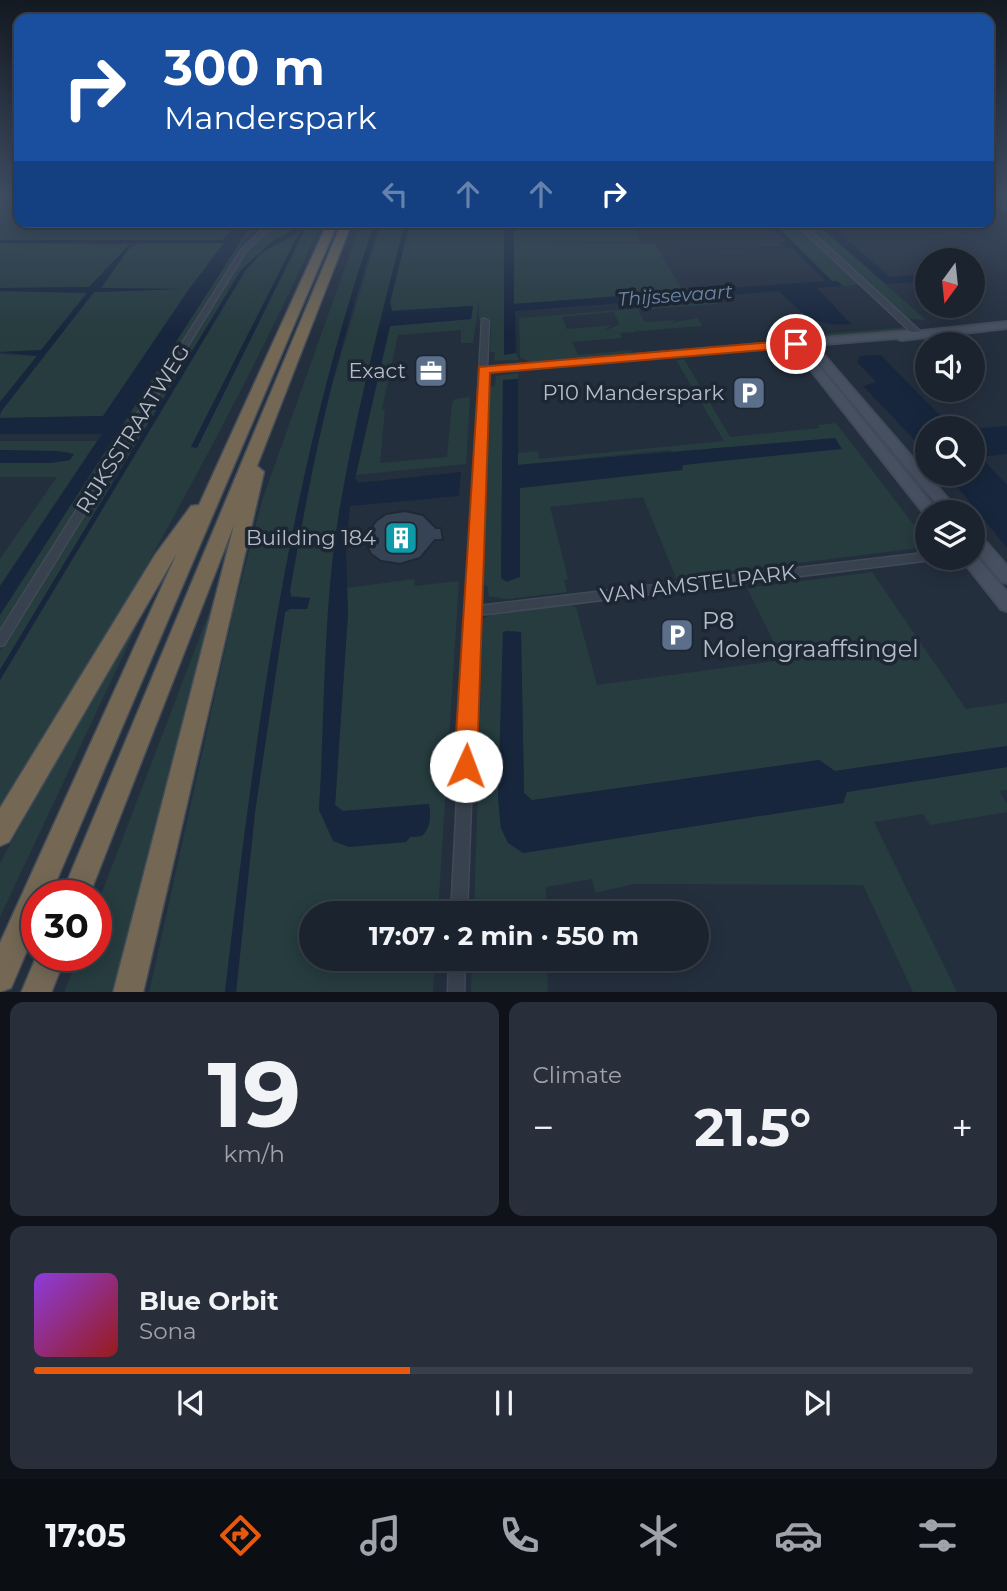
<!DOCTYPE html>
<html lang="en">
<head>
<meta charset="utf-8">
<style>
  :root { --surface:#1b232e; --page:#282f3a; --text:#f1f3f6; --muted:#a0a4aa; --line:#39404a; --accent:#ea580c }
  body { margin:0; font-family:Montserrat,sans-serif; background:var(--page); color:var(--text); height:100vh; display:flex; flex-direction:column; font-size:26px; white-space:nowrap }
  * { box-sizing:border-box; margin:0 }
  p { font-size:23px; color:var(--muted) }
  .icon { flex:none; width:38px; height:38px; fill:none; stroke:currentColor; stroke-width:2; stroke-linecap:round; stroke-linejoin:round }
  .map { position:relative; height:992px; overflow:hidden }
  .side { display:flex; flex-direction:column; gap:10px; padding:10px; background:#0f1319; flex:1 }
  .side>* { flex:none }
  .hud { position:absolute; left:14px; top:14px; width:980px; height:214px; border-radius:14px; box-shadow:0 4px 18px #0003,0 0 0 2px var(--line); background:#1a4fa0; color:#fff; overflow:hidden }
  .needle { width:46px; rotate:195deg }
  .fabs { position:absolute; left:915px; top:248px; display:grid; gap:14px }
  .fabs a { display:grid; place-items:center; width:70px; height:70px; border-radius:50%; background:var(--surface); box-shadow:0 4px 18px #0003,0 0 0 2px var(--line); font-size:35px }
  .speed { position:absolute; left:21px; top:880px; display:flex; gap:14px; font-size:35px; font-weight:700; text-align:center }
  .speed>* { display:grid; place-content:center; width:91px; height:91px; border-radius:50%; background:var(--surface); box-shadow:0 4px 18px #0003,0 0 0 2px var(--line); line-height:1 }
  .speed .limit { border:10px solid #d22; background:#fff; color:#111 }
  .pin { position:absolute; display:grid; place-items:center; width:60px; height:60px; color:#fff; margin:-30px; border:4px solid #fff; border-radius:50%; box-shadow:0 2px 7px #0007 }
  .me { position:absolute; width:77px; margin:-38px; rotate:2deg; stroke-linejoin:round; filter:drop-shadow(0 0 5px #0008) }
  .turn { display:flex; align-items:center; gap:24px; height:147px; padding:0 35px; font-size:32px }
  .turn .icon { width:91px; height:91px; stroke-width:2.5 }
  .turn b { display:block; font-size:49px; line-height:60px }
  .lanes { display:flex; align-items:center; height:66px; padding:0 35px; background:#0003; justify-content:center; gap:35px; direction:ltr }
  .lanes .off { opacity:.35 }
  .big { font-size:52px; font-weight:700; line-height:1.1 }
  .side .widget { flex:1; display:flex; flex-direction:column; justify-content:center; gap:10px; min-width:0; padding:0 24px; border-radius:14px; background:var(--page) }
  .side .dial { align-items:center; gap:0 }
  .dial b { font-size:91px; line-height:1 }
  .song { display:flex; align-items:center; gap:21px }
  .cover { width:84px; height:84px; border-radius:10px; background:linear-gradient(135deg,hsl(270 70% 55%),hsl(0 70% 35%)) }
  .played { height:7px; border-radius:4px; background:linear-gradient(90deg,var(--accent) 40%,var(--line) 40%) }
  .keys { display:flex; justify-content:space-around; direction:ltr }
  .heat { display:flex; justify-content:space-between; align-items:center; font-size:38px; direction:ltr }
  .side .tiles { flex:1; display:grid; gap:10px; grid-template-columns:1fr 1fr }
  .widget:last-child { grid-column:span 2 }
  .trip { position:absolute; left:299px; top:901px; width:410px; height:70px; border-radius:35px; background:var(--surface); box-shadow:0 4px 18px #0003,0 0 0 2px var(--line); font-weight:700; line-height:70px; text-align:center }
  .tabs { display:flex; height:112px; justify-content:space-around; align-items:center; background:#0b0e12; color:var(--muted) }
  .tabs .icon { width:49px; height:49px }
  .tabs .selected { color:var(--accent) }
  .tabs b { font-size:32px; color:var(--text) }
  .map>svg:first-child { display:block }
</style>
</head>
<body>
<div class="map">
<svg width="1007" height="993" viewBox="0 0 1007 993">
  <rect width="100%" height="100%" fill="#242f3e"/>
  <g fill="#263c3f" fill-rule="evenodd">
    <path d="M0,195h19v27h224l-14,19 -229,1z"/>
    <path d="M253,222h10l-19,18 -119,194 -10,3z"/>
    <path d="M281,222h41c-93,206 -207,402 -322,597v-139l245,-409 16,-18 40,-22 -110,216h6l109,-222 -33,16 -32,29 -241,400v-19l249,-405z"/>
    <path d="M361,222h14c-86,249 -119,511 -150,770l-76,1 85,-384 28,-108z"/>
    <path d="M381,222h24l-22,89 -44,201 -20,298 68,33 18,-1 4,-5 13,-1 6,-32 -85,7 -8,-5 13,-193 -2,-25 68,-9 1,7 44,-5 -21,332 -126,1v45h123l-2,33 -197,1 19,-181 30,-200 5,-3h17l3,-11 -19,-2 -1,-6 32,-172z"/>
    <path d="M410,222h94v132l12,-1 3,7 -25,1 1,-9h-5l1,-32 -12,-1v-18l-6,42h-12v-13l-63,5 -16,74 3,1 -5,53 67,-6 5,-54 3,-4 15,-2 -4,67 -110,11 34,-149 81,-7 1,-13 -80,5 -2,-9z"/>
    <path d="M514,222h150l-29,3 4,17h-94l110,2 28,47 -169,13z"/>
    <path d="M800,222h25l-3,2 3,7 101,89 -20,-1z"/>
    <path d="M793,223l67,61 -17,2 -6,-5h-5l-57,-57z"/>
    <path d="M0,243l129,2 -38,42 -91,1z"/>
    <path d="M142,243h82l-121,173 -103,2 2,-9 92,-117 86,-3 -79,-1 29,-41z"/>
    <path d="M0,291h85l2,2 -46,58 -41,1z"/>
    <path d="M716,302l1,2 -79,6 7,12 31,-2 -5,3 26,-5 6,8 -64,5 -4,-2 2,3 -17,1 2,5 -50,4 6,13 54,-5 -1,3 -102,9 -9,-5 -1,-39zM613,312l7,12 -16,7 7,-6 -44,4 -5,-12z"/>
    <path d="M906,327l-4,5 -124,8 3,-3z"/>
    <path d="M0,354l37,2 -37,46z"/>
    <path d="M684,359l46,78 89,-9 -1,-3 18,-2 91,119v12l-8,-6 -243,30 -33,-81 -93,10 18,72 -4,1 3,12 -60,7 -18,-3 -2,-10 -3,-1 5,-198 6,-1 1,-10 22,-3v6l-15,1 -2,198 19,-1 -1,-89 163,-18 -12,-20 -153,15v-12l21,-2 1,8 185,-18 -48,-81z"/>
    <path d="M0,441h97l-97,145v-27l57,-82h-57v-14h50l20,-3v-8l-70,-2z"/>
    <path d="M116,441l3,3 -119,189v-18l111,-173z"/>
    <path d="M872,572l94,137 41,-6v43l-172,25 -16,-11 -287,41 -8,-8 -3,-160h-18l-4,174 2,21 22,25 320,-50 3,-11 161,-25v23l-8,1 8,13v8l-77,13 -7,-11 -49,8 83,170h-44l-50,-107 -229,-1 -39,9 -3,-14 -46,8v26l-72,1 9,-295 9,-5 79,-9 5,2 21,78 186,-25 -36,-72z"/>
    <path d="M157,578l-5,16 -152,323v-54z"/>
    <path d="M220,584l-34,120 -71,288 -51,1 14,-37h18v-48z"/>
    <path d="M472,959h75l1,33h-77z"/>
  </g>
  <g fill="#17263c">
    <path d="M238,222h15l-253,393v-29l102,-152h-102v-16l103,-2 86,-127 35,-46h-224v-3h223z"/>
    <path d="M375,222h6c-43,119 -70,244 -91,369l1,6 19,1 -3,11h-17l-5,3 -30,200 -19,180h-11c31,-260 64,-522 150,-770z"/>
    <path d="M405,222h5l-20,80 2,9 81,-5 -2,13 -81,7 -35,152 3,5 103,-11 -2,24 -109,10 -4,40 2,67 -13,192 8,6 86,-7c2,12 2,23 -7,32l-12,1 -4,5 -57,5 -16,-6 -14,-31c6,-97 4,-203 20,-297 16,-98 42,-195 66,-291z"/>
    <path d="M504,222h10v82l311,-23 -33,-33 -122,1 119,-2 -10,-4 7,-2 -19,-19h22l-14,3 57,56h5l6,5 -26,2 34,36c-36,3 -48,-9 -72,-33l-264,20 1,42 -12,2z"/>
    <path d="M825,222h37l-30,5 58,50 37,-3v7l-41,3 -61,-53 -3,-7z"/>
    <path d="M302,225h5l-110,223 -6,-1 109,-216 -39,22 -16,18 -245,409v-10l241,-400 32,-29z"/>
    <path d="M128,246l2,1 -29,41 80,1 -87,3 -94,121v-11l37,-46 -37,-4 41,-2 46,-57 -87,-2v-3l89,-1z"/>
    <path d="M881,355l72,74h-25l-1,24 -64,-67 13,-4 -19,-20 3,-6z"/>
    <path d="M518,379v86l317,-27 7,11 -159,16 -1,5 -162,18v89l-13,5 -6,-4 2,-198z"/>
    <path d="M1007,426v28l-26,3 26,28v63l-60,-74h26v-45z"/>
    <path d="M0,450l57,1 17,3 -4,6 -20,3h-50z"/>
    <path d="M507,631l14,1 3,161 8,7 287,-40 16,11 172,-25v21l-160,25 -4,11 -320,50 -15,-10 -7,-15 -3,-29 5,-167z"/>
  </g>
  <g fill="#364354" stroke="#1f2835" stroke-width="2">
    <path d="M989,195h18v19l-18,-7z"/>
    <path d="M405,511l18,4 13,13h5l2,12h-8l-15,18 -20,6 -19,-3 -10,-7 -5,-10 -6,1v-8l6,-1 10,-15 10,-7z"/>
  </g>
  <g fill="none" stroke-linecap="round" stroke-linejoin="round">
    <defs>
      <g id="street">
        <path d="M270,222h7l-31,29 -242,394 -4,1v-15l241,-381z"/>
        <path d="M794,222h7l119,109v4h-6z"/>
        <path d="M482,319h3l4,2 -2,46 292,-25 23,1 18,10 -4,2 -18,-8 -19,-1 -292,26 -9,234 446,-53 4,1 1,4 -5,3 -446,54 -11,299h-16z"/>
        <path d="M449,959h16l-1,34h-16z"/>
      </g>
      <g id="secondary">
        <path d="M1007,322v6l-106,12 -5,-2 -72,6 -2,9 138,160h-15l-133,-158 -1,-2 2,-8 -6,2v4l132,162h-11l-1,4 -131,-166 2,-8 12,-4 99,-8 4,1z"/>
        <path d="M973,531l5,2 29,33v17l-6,-2 -28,-34z"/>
        <path d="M973,553l34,39v19l-6,-2 -37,-47 -3,-4h12z"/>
      </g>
      <g id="highway">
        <path d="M328,222h10l-288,674h-13v31l-26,61 -11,4v-49l177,-390 -168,289 -9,4v-38l155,-253 36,-49 8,-1z"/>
        <path d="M342,222h10l-95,244 7,6 -121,521h-30l121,-468 -145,371h-28z"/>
        <path d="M37,955l29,1 -15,37h-30z"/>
      </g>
    </defs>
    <use href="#street" stroke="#414a57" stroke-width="3"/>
    <use href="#secondary" stroke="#414a57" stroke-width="4"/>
    <use href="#highway" stroke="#434c59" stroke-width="3"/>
    <use href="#street" fill="#38414e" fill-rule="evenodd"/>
    <use href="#secondary" fill="#465061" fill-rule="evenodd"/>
    <use href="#highway" fill="#746855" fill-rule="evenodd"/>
  </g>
  <linearGradient id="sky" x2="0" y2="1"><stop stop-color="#141a22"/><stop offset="0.59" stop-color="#3f4d63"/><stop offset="1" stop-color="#3f4d63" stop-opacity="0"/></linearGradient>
  <rect width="1007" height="333" fill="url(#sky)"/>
  <path fill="#ea580c" stroke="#983908" stroke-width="2" d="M796,340l6,4 -2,3 -310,26 -13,393 -3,8 -8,3 -8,-3 -4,-8 25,-399z"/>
  <defs>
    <symbol id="office-square" viewBox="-11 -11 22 22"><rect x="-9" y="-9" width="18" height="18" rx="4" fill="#5c6f8a" stroke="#1d2633"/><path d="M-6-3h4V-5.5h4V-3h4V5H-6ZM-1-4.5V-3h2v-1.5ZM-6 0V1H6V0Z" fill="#fff"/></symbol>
    <symbol id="parking-square" viewBox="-11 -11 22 22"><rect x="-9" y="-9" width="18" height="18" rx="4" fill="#5c6f8a" stroke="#1d2633"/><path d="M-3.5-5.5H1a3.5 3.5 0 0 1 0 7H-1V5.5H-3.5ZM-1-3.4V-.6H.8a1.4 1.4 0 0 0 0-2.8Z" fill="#fff"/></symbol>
    <symbol id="building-square" viewBox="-11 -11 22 22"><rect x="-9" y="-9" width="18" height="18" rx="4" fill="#0f9aa8" stroke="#1d2633"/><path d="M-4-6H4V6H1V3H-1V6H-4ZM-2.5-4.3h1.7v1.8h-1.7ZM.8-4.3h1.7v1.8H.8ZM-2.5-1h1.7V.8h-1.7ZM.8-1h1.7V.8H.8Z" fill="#fff"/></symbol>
  </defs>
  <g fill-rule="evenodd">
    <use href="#office-square" x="412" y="352" width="38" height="38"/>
    <use href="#parking-square" x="730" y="374" width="38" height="38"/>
    <use href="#building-square" x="382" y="519" width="38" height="38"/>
    <use href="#parking-square" x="658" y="616" width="38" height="38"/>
  </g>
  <g text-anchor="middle" stroke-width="7" stroke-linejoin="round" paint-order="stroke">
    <g font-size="19" font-style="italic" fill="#6d86a8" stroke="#1d2633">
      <text transform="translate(675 295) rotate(-4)" y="7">Thijssevaart</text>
    </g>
    <g font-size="21" fill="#b4bcc9" stroke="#1d2633" text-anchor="end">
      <text x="406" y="378">Exact</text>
      <text x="724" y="400">P10 Manderspark</text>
      <text x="376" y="545">Building 184</text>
    </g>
    <g font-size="21" fill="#b4bcc9" stroke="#1d2633">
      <text transform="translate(133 429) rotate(-58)" y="7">RIJKSSTRAATWEG</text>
      <text transform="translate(698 584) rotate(-7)" y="7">VAN AMSTELPARK</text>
    </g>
    <g font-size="24" fill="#b4bcc9" stroke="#1d2633" text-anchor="start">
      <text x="702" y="629">P8<tspan x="702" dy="28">Molengraaffsingel</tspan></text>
    </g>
  </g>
</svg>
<div class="fabs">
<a><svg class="needle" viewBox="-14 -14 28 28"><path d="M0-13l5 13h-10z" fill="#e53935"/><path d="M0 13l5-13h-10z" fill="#a0a4aa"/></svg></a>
<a><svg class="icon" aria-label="sound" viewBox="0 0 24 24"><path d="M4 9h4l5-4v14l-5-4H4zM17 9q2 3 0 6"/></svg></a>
<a><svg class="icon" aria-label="search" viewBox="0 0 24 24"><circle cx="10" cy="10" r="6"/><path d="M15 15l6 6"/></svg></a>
<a><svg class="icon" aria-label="layers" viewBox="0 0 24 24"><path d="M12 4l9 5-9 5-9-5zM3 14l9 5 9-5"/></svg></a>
</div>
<div class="speed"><div class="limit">30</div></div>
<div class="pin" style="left:796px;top:344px;background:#d93025"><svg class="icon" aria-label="arrive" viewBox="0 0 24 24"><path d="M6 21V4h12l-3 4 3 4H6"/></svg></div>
<svg class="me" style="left:466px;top:766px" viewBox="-20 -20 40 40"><circle r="19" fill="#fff"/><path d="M0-13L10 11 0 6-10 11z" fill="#ea580c"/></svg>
<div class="trip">17:07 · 2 min · 550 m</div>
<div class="hud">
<div class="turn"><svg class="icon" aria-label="right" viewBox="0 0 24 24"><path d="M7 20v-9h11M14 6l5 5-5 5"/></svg><div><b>300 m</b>Manderspark</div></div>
<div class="lanes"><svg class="icon off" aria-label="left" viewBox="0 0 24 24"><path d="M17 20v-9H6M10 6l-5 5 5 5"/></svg><svg class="icon off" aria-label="ahead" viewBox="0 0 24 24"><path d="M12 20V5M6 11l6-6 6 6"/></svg><svg class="icon off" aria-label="ahead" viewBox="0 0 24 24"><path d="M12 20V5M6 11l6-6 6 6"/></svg><svg class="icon" aria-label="right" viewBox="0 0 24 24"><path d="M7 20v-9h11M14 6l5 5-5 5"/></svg></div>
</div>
</div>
<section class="side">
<div class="tiles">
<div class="widget dial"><b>19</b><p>km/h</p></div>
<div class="widget"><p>Climate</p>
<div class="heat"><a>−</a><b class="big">21.5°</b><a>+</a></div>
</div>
<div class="widget">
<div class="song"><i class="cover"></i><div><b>Blue Orbit</b><p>Sona</p></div></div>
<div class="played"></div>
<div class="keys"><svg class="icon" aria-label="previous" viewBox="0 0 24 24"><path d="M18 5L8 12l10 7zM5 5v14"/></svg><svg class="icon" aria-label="pause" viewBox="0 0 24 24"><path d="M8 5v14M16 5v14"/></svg><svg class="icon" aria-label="next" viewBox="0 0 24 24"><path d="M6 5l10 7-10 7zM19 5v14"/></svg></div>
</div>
</div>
</section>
<nav class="tabs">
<b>17:05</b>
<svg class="icon selected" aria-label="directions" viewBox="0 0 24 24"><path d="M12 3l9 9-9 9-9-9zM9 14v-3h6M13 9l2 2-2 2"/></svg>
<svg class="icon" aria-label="music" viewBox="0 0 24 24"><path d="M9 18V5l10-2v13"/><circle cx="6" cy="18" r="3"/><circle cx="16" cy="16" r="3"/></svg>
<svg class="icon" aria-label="phone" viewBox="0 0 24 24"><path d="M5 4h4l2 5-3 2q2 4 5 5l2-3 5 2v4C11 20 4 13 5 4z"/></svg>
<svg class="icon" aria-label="climate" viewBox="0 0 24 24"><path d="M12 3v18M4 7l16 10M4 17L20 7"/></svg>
<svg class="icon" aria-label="car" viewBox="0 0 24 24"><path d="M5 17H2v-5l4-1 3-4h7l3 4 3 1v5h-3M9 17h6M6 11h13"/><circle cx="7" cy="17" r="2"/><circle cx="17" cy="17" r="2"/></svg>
<svg class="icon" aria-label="filters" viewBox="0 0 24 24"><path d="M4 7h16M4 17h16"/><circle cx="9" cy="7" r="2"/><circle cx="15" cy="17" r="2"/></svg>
</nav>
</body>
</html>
